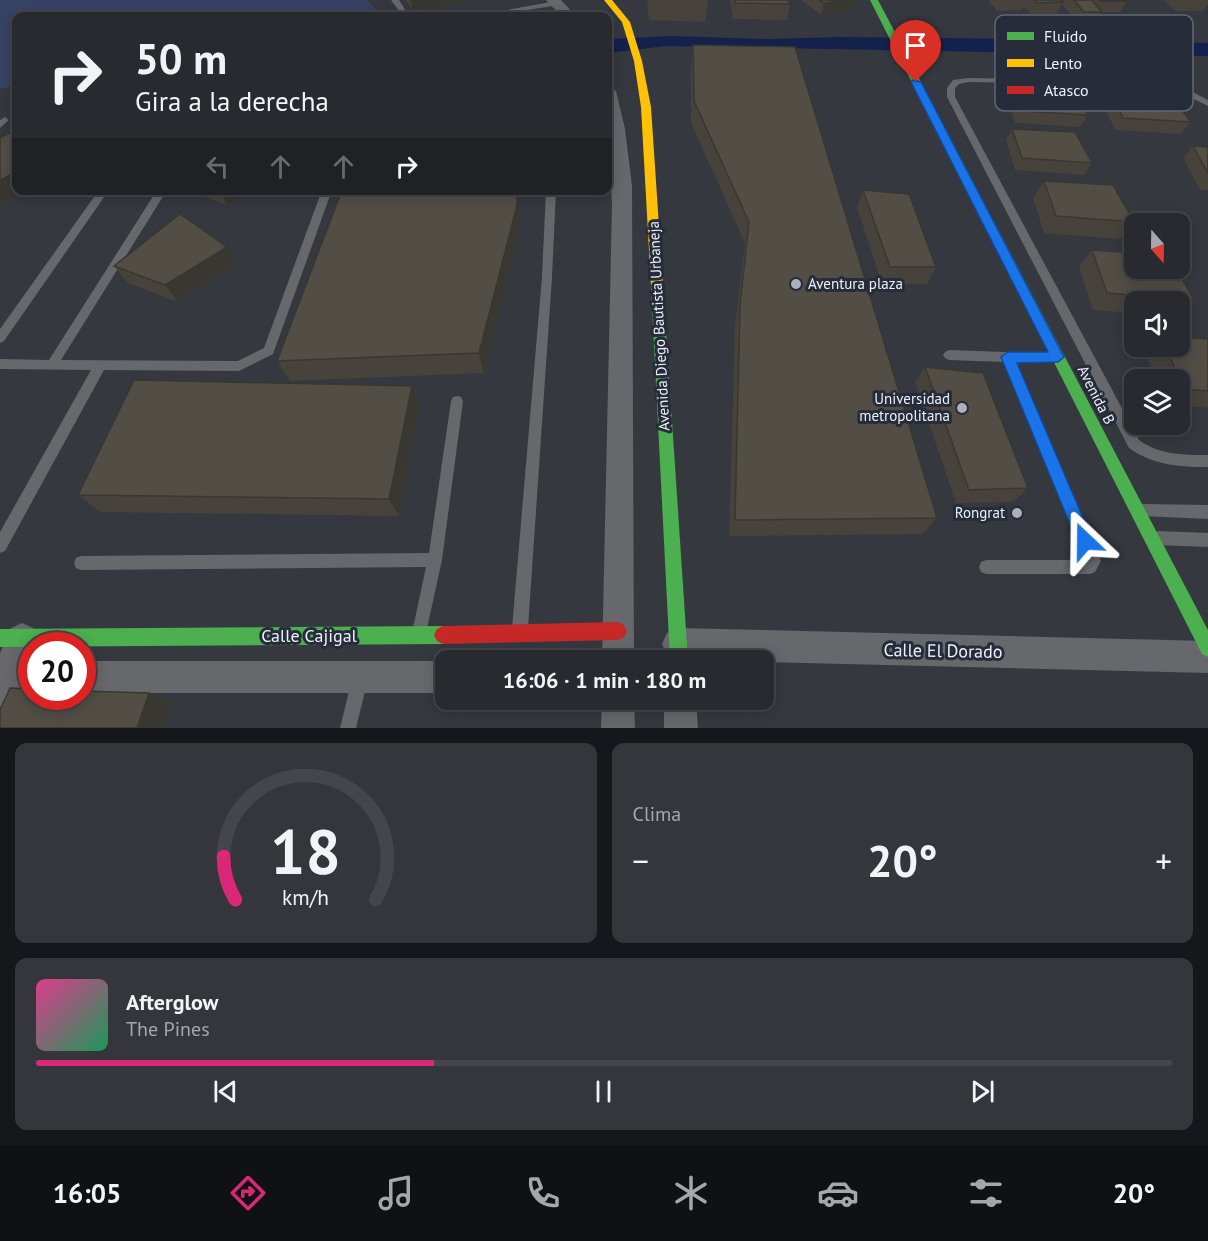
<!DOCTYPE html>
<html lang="es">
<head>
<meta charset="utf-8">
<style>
  :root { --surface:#282a2f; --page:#34363b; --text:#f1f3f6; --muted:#a5a7aa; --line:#44464b; --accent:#db2777 }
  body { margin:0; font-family:"PT Sans",sans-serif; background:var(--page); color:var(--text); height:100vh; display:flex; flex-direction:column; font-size:22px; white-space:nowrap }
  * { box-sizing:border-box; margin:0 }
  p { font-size:20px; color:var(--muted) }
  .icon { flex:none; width:33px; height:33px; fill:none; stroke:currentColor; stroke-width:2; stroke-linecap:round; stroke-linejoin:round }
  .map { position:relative; height:728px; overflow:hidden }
  .details { display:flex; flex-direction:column; gap:15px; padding:15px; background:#16171a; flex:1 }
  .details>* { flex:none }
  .banner { position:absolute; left:12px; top:12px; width:600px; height:183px; border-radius:12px; box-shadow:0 3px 15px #0003,0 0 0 2px var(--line); background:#282a2f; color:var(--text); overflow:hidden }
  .needle { width:39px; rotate:160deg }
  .fabs { position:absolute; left:1124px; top:213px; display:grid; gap:12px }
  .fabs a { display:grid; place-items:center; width:66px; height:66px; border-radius:12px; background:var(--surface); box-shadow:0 3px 15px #0003,0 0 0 2px var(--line); font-size:30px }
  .speed { position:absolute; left:18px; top:632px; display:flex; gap:12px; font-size:30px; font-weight:700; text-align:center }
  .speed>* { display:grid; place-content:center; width:78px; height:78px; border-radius:50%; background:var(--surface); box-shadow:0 3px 15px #0003,0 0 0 2px var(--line); line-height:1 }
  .speed .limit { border:9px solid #d22; background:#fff; color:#111 }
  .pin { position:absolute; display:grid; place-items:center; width:51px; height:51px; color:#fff; margin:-62px -26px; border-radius:50% 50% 50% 0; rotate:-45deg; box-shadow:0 0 6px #0007 }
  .pin .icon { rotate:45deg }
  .me { position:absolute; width:66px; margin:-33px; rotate:337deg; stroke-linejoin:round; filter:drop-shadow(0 0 4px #0008) }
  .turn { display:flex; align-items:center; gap:21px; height:126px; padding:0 24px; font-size:27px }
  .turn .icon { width:78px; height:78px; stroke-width:2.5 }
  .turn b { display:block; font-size:42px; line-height:51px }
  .lanes { display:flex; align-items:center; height:57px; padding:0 24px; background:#0003; justify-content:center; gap:30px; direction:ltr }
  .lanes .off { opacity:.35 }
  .big { font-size:45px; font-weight:600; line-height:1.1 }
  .details .card { flex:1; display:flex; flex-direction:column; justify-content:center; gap:9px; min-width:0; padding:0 21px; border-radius:12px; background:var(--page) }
  .details .dial { align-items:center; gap:0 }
  .dial svg { height:156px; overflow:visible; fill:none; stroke:var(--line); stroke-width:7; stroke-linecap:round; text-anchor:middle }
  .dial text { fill:var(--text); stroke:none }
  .song { display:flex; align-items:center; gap:18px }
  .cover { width:72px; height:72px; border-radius:9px; background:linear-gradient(135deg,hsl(330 70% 55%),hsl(150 70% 35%)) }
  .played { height:6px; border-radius:3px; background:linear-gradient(90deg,var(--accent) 35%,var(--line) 35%) }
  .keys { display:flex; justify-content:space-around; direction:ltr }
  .heat { display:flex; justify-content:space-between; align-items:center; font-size:33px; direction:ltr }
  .details .tiles { flex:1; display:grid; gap:15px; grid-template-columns:1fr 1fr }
  .card:last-child { grid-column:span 2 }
  .trip { position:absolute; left:435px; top:650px; width:339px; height:60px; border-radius:12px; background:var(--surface); box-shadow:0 3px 15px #0003,0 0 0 2px var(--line); font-weight:600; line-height:60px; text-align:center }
  .tabs { display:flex; height:96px; justify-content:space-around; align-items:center; background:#101113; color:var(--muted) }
  .tabs .icon { width:42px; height:42px }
  .tabs .active { color:var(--accent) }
  .tabs b { font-size:27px; color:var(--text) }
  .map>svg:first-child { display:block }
</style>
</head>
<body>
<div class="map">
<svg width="1208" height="728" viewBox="0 0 1208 728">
  <rect width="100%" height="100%" fill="#35383f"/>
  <path fill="#374365" d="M0,0h367l15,16h-366v69l-16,4z"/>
  <path fill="#14214c" d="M671,36l96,3 73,-2 210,2 158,4v13l-542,-10 -58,7v-14z"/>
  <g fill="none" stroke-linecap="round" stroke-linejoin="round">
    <g fill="#67686c" fill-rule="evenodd">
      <path d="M391,0h8l10,16h-6z"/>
      <path d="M556,1l4,2 -1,2 -71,11h-14z"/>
      <path d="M968,78l186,3 25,4 29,15v6l-34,-17 -20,-4 -186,-3 -9,2 -4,4v9l184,343c21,15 44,15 69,15v12c-29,0 -55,-2 -79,-19l-182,-351v-9l6,-8z"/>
      <path d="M5,117l4,3 -9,8v-8z"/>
      <path d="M99,190h10l-105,151 -4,2v-14z"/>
      <path d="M157,190h10l-106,170 177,1 26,-13 58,-158h10l-59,164 -34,17 -135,-1 -99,181 -5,2v-21l91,-162 -91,-1v-10l49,1z"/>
      <path d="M546,190h10l-4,87 -24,351 -3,5 -5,3 -5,-3 -3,-5 30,-351z"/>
      <path d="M949,350l111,4 2,3 -2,3 -4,2h-40l85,199 -6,11 -5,2h-104l-5,-2 -2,-5 2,-5 5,-2h100l-82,-198 -55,-2 -4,-2 -2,-3 2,-3z"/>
      <path d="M457,396l4,1 2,4 -21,159 -16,73 -5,3 -5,-3 -3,-5 13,-61 -345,3 -5,-2 -2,-5 2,-5 5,-2 348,-3 22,-152 2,-4z"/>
      <path d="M1143,504l65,1v14l-65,-3 -5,-1 -2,-5 2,-5z"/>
      <path d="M1158,531l50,2v14l-50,-2 -5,-2 -2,-5 2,-5z"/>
      <path d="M360,671l6,2 2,6 -12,49h-16l12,-49 2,-6z"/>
    </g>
    <g fill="#67686c" fill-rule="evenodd">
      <path d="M546,0h15l15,16h-15z"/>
      <path d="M608,86l8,5 9,38 7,57 2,474h-32l10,-455 -4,-76z"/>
      <path d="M22,623l11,5 5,11 -3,6h-3l-3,16h3v32h-17l-3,10 -12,4v-54l11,-25z"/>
      <path d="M678,628l530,13v32l-444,-11v-2h-86l-11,-5 -5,-11 5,-11z"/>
      <rect x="82" y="661" width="364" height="32"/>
      <path d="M602,699h32l1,29h-34z"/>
      <path d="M664,699h32l2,29h-34z"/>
    </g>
    <g fill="#4caf50" fill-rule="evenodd">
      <path d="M870,0h8l330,630v27l-6,-3z"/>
      <path d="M657,282l6,4 25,374h-18l-19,-374z"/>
      <path d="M443,626l6,3 3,6 -3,6 -6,3 -443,3v-18z"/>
    </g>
    <path fill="#ffc107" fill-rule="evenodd" d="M604,0h8l18,22 12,39 9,46 12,179 -6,4 -6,-4 -10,-179 -7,-46 -12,-39z"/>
    <path fill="#c62828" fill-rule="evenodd" d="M618,622l6,3 3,6 -3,6 -6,3 -175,4 -6,-3 -3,-6 3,-6 6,-3z"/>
  </g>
  <g fill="#47433c">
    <path d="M406,0h68l-61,11z"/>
    <path d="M647,0h61l-3,22 -56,-2z"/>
    <path d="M730,0h58l2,4 -3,16 -54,-1z"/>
    <path d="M802,0h43l8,9 -32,6 -19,-14z"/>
    <path d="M988,0h138l1,1 -7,11h-18l-6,11h-18l-16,-19 -5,10h-26l-7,-8 -3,4 -24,1z"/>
    <path d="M1164,0h44v4l-5,7h-27z"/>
    <path d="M693,45l244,473 -15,16 -193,2 6,-211 10,-82 -54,-120v-57z"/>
    <path d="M1013,85l75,30 -8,12 -65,-4 -8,-26z"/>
    <path d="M1110,92l81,30 -10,12 -66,-4 -12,-26z"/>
    <path d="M1012,129l80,34 -8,12 -69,-5 -9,-30z"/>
    <path d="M1193,146l15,1v43h-8l-17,-32z"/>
    <path d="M1044,181l90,41 -14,17 -76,-6 -11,-35z"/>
    <path d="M185,190h66l-24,15z"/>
    <path d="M342,190h178v36l-36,147 -194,8 -13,-20z"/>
    <path d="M863,190l73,77 -9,17h-45l-25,-77z"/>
    <path d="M1092,250l102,50 -15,15v-13h-45v11l-41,-3 -14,-43z"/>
    <path d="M237,264l-59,38 -50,-19 -14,-17z"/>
    <path d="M1208,339v69l-29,-3v-25h-23l-11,-28 6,-6h28z"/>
    <path d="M925,367l103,121 -15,14 -57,1 -41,-121z"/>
    <path d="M412,386l8,19 -21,111 -298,-4 -23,-17z"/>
  </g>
  <g fill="#393731">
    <path d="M410,0h64l-61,11z"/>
    <path d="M845,0h10l-2,9 -32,6 3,-12z"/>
    <path d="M16,172v18h12l-28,14v-24z"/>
    <path d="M219,190h32l-24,15z"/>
    <path d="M517,190h3v36l-36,147 -5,-20z"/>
    <path d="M227,247l10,17 -59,38 -13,-17z"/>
    <path d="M412,386l8,19 -21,111 -10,-17z"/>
    <path d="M149,693l24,10 -8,25h-28z"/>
  </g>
  <g fill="#524e46" stroke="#393731" stroke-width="1.5">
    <path d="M735,0h53l2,4 -55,-1z"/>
    <path d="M819,0h26l-21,3z"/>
    <path d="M1034,0h27l2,2 -26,1z"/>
    <path d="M1074,0h18l10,12h-18z"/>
    <path d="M1099,0h27l1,1h-26z"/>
    <path d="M693,45l102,2 142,471 -202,2 5,-215 9,-83 -55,-121z"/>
    <path d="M1013,85l59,3 16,27 -66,-4z"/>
    <path d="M1110,92l60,3 21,27 -68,-4z"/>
    <path d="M1012,129l63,3 17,31 -70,-5z"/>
    <path d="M9,133l7,6v33l-16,8v-42z"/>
    <path d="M1193,146l15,1v26z"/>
    <path d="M1044,181l69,4 21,37 -78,-6z"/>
    <path d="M342,190h175v15l-38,148 -202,8z"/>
    <path d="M863,190l46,4 27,73h-46z"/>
    <path d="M180,214l47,33 -62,38 -51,-19z"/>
    <path d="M1092,250l42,3v15h42l18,32 -87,-7z"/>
    <path d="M1179,337l29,2v52l-25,-2 -17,-43h13z"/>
    <path d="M925,367l58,6 45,115 -59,2z"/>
    <path d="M134,380l278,6 -23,113 -311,-4z"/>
    <path d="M10,688l22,1v7h50v-5l67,2 -12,35h-137v-18z"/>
  </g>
  <path fill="#1a73e8" stroke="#114b97" stroke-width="1.5" d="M913,80l8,2 143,275 -6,5 -41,1 76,178 -2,5 -6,3 -6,-3 -78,-189 7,-5h40l-137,-270z"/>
  <g fill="#acb0b8" stroke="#262c39" stroke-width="2">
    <circle cx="796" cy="284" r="6"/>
    <circle cx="962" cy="408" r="6"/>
    <circle cx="1017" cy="513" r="6"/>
  </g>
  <g text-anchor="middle" stroke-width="6" stroke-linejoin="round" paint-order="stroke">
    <g font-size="15" fill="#ecf0f9" stroke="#262c39" text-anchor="end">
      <text x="808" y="289" text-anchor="start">Aventura plaza</text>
      <text x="950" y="404">Universidad<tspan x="950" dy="17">metropolitana</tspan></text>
      <text x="1005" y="518">Rongrat</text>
    </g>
    <g font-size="15" fill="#ecf0f9" stroke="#262c39">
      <text transform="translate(659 326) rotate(-93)" y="5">Avenida Diego Bautista Urbaneja</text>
      <text transform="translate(1096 395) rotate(63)" y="5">Avenida B</text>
    </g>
    <g font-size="18" fill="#ecf0f9" stroke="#262c39">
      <text x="309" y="642">Calle Cajigal</text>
      <text transform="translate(943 651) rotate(1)" y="6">Calle El Dorado</text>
    </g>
  </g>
  <rect x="995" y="15" width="198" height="96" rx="9" fill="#262c39" stroke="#616773" stroke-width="1.5"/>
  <rect x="1007" y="32" width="27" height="8" fill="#4caf50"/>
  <rect x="1007" y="59" width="27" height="8" fill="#ffc107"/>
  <rect x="1007" y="86" width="27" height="8" fill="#c62828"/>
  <g font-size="16" fill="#ecf0f9">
    <text x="1044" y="42">Fluido</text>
    <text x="1044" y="69">Lento</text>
    <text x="1044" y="96">Atasco</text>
  </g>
</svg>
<div class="fabs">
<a><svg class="needle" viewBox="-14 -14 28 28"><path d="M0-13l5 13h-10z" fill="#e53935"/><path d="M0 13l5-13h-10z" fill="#a5a7aa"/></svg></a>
<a><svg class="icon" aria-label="sound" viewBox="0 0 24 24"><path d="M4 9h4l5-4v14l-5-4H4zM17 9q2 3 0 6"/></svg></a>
<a><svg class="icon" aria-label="layers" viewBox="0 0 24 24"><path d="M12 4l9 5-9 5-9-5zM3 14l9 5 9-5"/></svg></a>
</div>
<div class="speed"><div class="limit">20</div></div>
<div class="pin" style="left:916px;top:82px;background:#d93025"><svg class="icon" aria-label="arrive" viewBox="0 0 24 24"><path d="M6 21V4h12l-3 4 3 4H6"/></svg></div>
<svg class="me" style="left:1085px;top:541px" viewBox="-20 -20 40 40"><path d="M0-17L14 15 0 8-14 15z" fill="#1a73e8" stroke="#fff" stroke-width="4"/></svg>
<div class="trip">16:06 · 1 min · 180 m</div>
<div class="banner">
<div class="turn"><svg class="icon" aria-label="right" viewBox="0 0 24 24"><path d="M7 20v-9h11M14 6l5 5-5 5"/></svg><div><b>50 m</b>Gira a la derecha</div></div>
<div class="lanes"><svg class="icon off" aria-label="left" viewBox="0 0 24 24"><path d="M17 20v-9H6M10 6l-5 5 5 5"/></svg><svg class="icon off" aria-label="ahead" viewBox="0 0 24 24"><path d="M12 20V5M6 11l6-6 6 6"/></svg><svg class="icon off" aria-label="ahead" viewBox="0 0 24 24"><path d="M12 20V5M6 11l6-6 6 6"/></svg><svg class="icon" aria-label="right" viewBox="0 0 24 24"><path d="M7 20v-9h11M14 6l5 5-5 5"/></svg></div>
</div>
</div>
<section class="details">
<div class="tiles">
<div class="card dial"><svg viewBox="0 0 100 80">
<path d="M14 69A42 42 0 1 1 86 69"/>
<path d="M14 69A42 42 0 0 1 8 47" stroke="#db2777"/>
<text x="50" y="56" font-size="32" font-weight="700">18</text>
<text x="50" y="72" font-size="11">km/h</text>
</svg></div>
<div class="card"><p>Clima</p>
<div class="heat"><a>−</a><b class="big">20°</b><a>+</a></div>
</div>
<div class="card">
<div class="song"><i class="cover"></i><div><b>Afterglow</b><p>The Pines</p></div></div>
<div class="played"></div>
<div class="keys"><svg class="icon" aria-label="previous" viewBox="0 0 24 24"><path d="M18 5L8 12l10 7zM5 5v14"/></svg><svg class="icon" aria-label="pause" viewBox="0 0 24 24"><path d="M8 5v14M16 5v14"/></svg><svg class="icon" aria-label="next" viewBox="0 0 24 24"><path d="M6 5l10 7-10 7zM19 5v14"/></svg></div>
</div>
</div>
</section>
<nav class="tabs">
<b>16:05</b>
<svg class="icon active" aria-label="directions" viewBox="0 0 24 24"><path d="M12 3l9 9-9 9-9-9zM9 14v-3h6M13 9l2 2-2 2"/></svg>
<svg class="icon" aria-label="music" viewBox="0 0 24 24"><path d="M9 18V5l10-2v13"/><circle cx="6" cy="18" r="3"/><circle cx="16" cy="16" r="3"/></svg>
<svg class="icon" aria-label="phone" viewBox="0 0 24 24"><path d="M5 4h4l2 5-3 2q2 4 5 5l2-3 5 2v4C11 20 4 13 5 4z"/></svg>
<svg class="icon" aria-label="climate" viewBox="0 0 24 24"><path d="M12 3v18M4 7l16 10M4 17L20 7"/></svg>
<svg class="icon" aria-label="car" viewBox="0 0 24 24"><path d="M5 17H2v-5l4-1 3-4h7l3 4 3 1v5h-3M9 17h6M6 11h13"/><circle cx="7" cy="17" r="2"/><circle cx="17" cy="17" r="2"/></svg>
<svg class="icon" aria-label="filters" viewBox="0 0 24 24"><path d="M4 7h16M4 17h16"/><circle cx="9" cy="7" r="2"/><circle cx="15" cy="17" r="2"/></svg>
<b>20°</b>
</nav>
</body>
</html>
